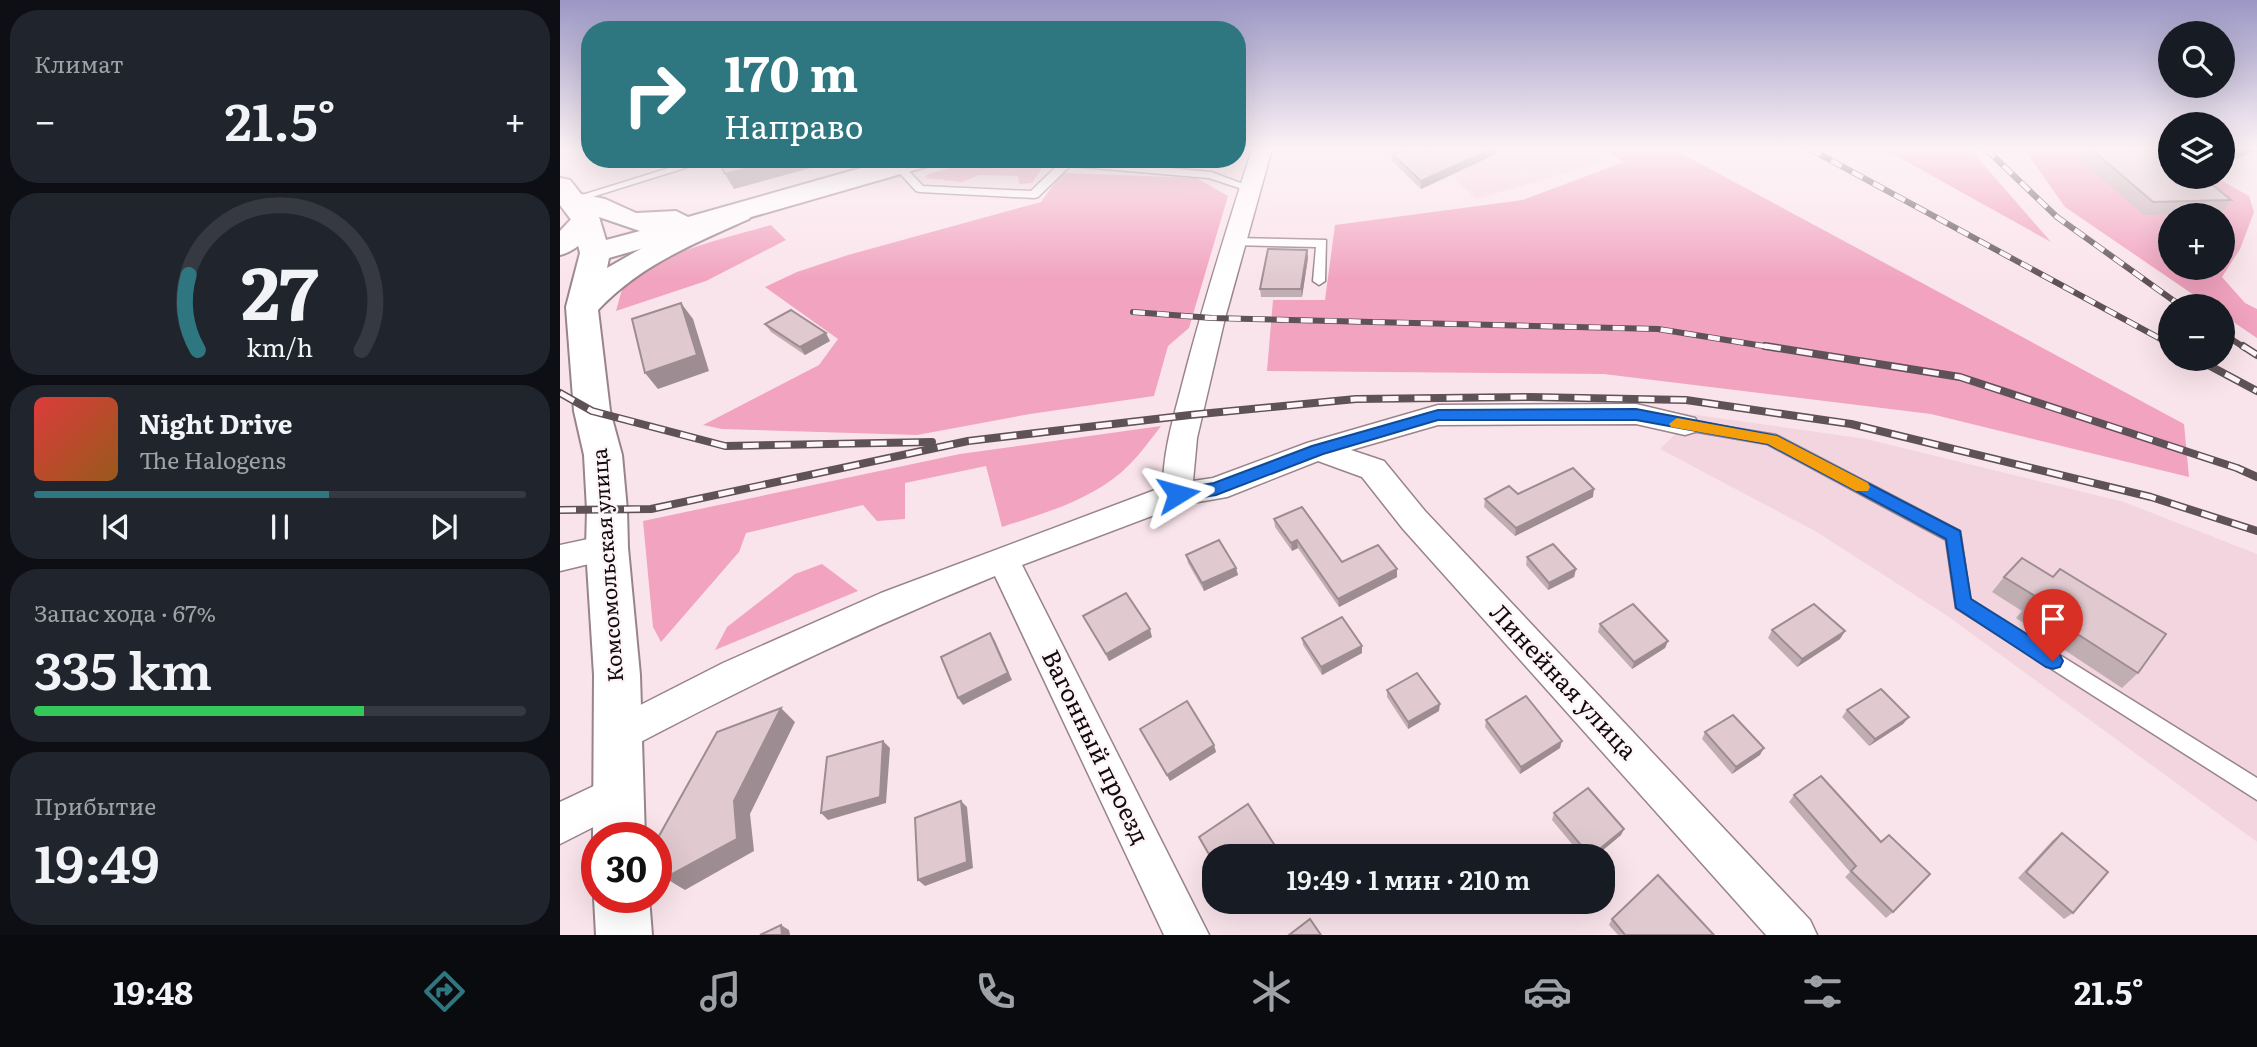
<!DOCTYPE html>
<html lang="ru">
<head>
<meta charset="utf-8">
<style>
  :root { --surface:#171b24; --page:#20242c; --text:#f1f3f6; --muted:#9ea1a6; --line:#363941; --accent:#2f7780 }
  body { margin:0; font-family:Literata,serif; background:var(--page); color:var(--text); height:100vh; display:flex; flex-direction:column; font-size:26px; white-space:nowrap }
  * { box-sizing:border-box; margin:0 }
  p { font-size:23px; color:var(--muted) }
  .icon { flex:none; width:38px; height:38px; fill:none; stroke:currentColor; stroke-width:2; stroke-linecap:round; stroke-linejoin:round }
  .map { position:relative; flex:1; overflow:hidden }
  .details { display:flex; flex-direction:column; gap:10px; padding:10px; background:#0d0f14; width:560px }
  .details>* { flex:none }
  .banner { position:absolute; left:21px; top:21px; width:665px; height:147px; border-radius:28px; box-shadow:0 7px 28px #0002; background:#2f7780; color:#fff; overflow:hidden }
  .tools { position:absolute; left:1598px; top:21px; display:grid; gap:14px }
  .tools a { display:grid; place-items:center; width:77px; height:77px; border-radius:50%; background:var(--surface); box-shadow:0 7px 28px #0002; font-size:35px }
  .speed { position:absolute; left:21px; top:822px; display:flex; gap:14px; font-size:35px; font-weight:700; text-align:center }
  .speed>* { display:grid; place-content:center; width:91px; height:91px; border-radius:50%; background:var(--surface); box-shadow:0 7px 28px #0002; line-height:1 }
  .speed .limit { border:10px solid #d22; background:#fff; color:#111 }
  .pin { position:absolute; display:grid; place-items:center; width:60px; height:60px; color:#fff; margin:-72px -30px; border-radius:50% 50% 50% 0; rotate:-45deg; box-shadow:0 0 7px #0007 }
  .pin .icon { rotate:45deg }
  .me { position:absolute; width:77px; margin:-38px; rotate:82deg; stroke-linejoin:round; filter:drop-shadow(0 0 5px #0008) }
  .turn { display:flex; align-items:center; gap:24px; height:147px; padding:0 28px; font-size:32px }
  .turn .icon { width:91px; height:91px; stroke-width:2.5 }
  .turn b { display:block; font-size:49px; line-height:60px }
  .big { font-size:52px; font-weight:600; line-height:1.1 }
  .details .tile { flex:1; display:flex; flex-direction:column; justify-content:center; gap:10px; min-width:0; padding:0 24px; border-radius:28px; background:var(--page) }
  .details .dial { align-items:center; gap:0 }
  .dial svg { height:182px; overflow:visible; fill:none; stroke:var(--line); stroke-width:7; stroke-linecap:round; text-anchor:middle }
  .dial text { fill:var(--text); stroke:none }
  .song { display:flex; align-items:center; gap:21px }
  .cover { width:84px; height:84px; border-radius:10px; background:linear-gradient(135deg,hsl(0 70% 55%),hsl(30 70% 35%)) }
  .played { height:7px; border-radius:4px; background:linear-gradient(90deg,var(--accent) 60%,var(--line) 60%) }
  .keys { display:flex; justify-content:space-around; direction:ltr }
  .heat { display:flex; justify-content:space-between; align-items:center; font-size:38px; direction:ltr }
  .charge { height:10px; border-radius:5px; background:linear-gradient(90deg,#34c759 67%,var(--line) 0) }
  .trip { position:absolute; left:642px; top:844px; width:413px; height:70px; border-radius:28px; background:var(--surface); box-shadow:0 7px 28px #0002; font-weight:600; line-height:70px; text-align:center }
  .tabs { display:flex; height:112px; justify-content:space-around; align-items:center; background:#090b0e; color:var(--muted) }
  .tabs .icon { width:49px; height:49px }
  .tabs .active { color:var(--accent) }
  .tabs b { font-size:32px; color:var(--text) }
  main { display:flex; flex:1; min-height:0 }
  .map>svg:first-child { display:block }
</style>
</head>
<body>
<main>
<section class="details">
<div class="tile"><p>Климат</p>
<div class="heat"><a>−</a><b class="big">21.5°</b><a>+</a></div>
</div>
<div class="tile dial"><svg viewBox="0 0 100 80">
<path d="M14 69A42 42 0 1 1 86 69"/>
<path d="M14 69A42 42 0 0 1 10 36" stroke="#2f7780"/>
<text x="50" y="56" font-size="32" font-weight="700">27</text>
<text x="50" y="72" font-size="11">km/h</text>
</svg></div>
<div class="tile">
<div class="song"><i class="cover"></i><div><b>Night Drive</b><p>The Halogens</p></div></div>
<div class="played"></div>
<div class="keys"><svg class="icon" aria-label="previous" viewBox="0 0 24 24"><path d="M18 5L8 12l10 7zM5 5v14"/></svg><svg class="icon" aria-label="pause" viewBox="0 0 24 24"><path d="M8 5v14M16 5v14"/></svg><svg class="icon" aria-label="next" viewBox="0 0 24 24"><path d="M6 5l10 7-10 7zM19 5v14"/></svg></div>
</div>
<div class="tile"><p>Запас хода · 67%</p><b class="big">335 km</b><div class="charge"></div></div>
<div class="tile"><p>Прибытие</p><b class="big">19:49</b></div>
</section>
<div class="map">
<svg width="1697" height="935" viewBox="0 0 1697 935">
  <rect width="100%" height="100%" fill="#fae4eb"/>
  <g fill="#f3d5df">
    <path d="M864,149h158l24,13 -130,37z"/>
    <path d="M1122,413l184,26 258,63 133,52v288l-311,-227 -131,-84 -155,-82 24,-24z"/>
  </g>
  <g fill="#f1a3bf" fill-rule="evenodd">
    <path d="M1044,149h69l511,275 5,53 -258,-63 -327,-40 -337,-3 6,-71h52l10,-75 188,-25 101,-38z"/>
    <path d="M1324,149h86l81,93z"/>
    <path d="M1464,149h146v28h45l34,19 5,16 -14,37 -18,28 23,26 12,6v29l-34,-23 -1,-9h-12l-145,-99zM1610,215h52v53h-52z"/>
    <path d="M420,160l59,4 3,4 -10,15 -13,1 -1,-8 -39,-1 -17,7 -37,-4 3,-4z"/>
    <path d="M502,173l134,5 32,18 -39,132 -21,18 -14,50 -124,18 -113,21 -195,-6 -19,-4 116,-60 19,-26 -73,-52 32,-15 51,-17 193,-53z"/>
    <path d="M211,225l15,15 -80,41 -90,30c3,-9 4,-19 9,-26 23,-30 109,-49 146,-60z"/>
    <path d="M601,426c-10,13 -20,27 -31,38 -34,35 -83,48 -128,63l-16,-61 -81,17v36l-28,2 -14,-16 -117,28 -7,19 -78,90 -8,-15 -10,-106 317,-67z"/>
    <path d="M262,564l36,27 -143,59 12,-23 68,-53z"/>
  </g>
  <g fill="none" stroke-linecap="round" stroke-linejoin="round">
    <defs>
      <g id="service">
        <path d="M513,159l138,13 43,16 -6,3 -39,-13 -139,-12 -32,31 -4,1 -114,-6 -4,-1 -22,-24 9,-2 20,21 108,5 32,-31z"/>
        <path d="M135,160l9,2 -128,40 -10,-2z"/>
        <path d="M674,238l92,2 -1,41 -6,4 -6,-4 3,-34 -86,-2v-6z"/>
        <path d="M1125,420l91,15 184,96 10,68 287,179v22l-301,-192 -10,-68 -179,-96 -87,-15 -3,-4 3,-4z"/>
      </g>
      <g id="minor">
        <path d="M692,149h20l-47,169 -28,120 -4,43 20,-3 94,-35 131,-38 198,-1 59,14 4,7 -4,7 -10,3 -49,-11 -198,1 -87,25 33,11 41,50 385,409 7,15h-51l-363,-406 -41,-52 -44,-16 -91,36 -46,8 -159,60 187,370h-45l-169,-359c-125,51 -245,108 -364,171l-13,6 -13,-6 -6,-12 6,-12 118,-60 158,-70 282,-106c0,-38 12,-74 21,-110 20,-77 44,-152 68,-228z"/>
        <path d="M47,535l11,4 5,9 -5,9 -58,14v-26z"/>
        <path d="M57,775l14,5 6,14 -6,14 -71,36v-42z"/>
      </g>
      <g id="secondary">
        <path d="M179,204l10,3 4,6 -4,6c-54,24 -109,46 -151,91l12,101 12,44 5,55 1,38 12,127 5,163h-48v10l-4,-10 1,-163 -8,-127 1,-38 -3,-55 -10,-44 -8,-104 14,-54 4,-6 11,-3 11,3 4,6 -3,15 58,-33z"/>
        <path d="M26,211l10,3 4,6c-10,15 -21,30 -40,35v-24l16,-17z"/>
        <path d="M37,892v6h52l3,37h-56l-2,-37z"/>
      </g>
      <path id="trunk" d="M333,159h43l-4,6 -337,97 -11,-3 -4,-6 -8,-32 -12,-16v-27l10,2 11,14 24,5 31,14 40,-2 12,6zM39,217l41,14 -34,9z"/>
    </defs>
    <use href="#service" stroke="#98848a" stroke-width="3"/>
    <use href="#minor" stroke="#98848a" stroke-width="3"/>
    <use href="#secondary" stroke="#98848a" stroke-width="4"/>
    <use href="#trunk" stroke="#98848a" stroke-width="4"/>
    <use href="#service" fill="#fff" fill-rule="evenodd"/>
    <use href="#minor" fill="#fff" fill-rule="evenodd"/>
    <use href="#secondary" fill="#fff" fill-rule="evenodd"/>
    <use href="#trunk" fill="#fff" fill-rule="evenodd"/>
    <defs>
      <g id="rail-far1">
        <path d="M1250,149l360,195"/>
        <path d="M1426,149l71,68 124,89"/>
        <path d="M573,312l79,6 446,11 118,19"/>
        <path d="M1662,333l23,15"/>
      </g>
      <g id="rail">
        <path d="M1205,346l195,31 277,91 20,9"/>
        <path d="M1683,346l14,9"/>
        <path d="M1637,359l60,32"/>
        <path d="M0,393l32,18 133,35 207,-4"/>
        <path d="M0,510l91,-1 317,-68 222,-26 166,-16 174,-2 156,3 165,24 300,73 106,34"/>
      </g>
    </defs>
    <use href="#rail-far1" stroke="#5e5257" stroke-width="6"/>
    <use href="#rail" stroke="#5e5257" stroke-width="8"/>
    <use href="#rail-far1" stroke="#fef5f8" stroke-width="4.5" stroke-dasharray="12" stroke-linecap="butt"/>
    <use href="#rail" stroke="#fef5f8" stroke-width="5" stroke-dasharray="16" stroke-linecap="butt"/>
  </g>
  <g fill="#c1aeb3">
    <path d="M1512,149h98l61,51 -10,14 -77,1 -58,-50z"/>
    <path d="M866,151l70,3 -75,35 -29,-28v-7z"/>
    <path d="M747,250l1,8 -6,39h-41l-1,-8z"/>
    <path d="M205,324l65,17 -25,14 -34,-23z"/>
    <path d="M958,494l75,3 -78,39 -31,-29 1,-8z"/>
    <path d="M714,519l68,43 55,15 -58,30 -41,-59 -6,3 -17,-24z"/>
    <path d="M626,555l50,13 2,7 -34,16 -16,-28z"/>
    <path d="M967,557l49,12 -2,8 -26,13 -22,-25z"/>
    <path d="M1462,558l116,115 -16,15 -106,-70 6,-7 -30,-19 12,-15z"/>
    <path d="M523,616l69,21 -43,24z"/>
    <path d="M1040,624l68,17 -3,7 -33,21 -34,-37z"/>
    <path d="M1212,630l73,1 -5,8 -43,28 -29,-29z"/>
    <path d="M742,638l60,8v7l-40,22 -19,-30z"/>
    <path d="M827,690l52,21 -31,18 -21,-32z"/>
    <path d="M1287,710l62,7 -6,7 -34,22 -27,-29z"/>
    <path d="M926,720l74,28 -40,26 -35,-47z"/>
    <path d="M580,729l74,16 2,7 -46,29z"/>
    <path d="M1145,732l55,23 -28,19 -30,-35z"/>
    <path d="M1261,776l72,136 -7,6 -41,-41 5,-5 -61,-70 5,-7z"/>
    <path d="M994,813l70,16 -3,6 -25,21h-14l-30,-36z"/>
    <path d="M1502,833l11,80 -9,6 -46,-41 35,-38z"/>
    <path d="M1052,919l102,16h-96l-9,-10z"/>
  </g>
  <g fill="#9d8d92">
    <path d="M932,149h4v5l-75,35v-8z"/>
    <path d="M1679,149h18v1l-35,15v-10z"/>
    <path d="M222,159h37l3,6 -88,24 -9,-15z"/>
    <path d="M747,250l1,8 -6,39 -1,-8z"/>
    <path d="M121,303l12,16 16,52 -51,18 -13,-16z"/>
    <path d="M266,333l4,8 -25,14 -5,-8z"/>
    <path d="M1034,489l-1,8 -78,39 1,-8z"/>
    <path d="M737,540l1,8 -6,3 -1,-8z"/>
    <path d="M676,568l2,7 -34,16 -2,-8z"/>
    <path d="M837,569v8l-58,30 -1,-8z"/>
    <path d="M1016,569l-2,8 -26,13 1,-7z"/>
    <path d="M590,629l2,8 -43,24 -3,-7z"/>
    <path d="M1285,631l-5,8 -43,28 5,-8z"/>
    <path d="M430,633l5,8 17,39 -49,25 -5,-7z"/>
    <path d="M1108,641l-3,7 -33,21 2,-7z"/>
    <path d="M802,646v7l-40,22 -1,-8z"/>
    <path d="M880,704l-1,7 -31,18v-7z"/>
    <path d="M221,708l14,14 -45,92 4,37 -69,39 -20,-12 69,-77z"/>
    <path d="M1349,717l-6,7 -34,22 6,-7z"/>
    <path d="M323,741l7,7 -4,55 -58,17 -7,-7z"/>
    <path d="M1002,741l-2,7 -40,26 1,-7z"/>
    <path d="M654,745l2,7 -46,29 -3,-6z"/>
    <path d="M1204,748l-4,7 -28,19 4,-7z"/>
    <path d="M401,801l6,6 6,61 -48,18 -7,-6z"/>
    <path d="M1064,829l-3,6 -25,21h-5z"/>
    <path d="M221,925l8,5 1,5h-8z"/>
  </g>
  <g fill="#e0cad0" stroke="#9d8d92" stroke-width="2">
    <path d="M850,149h14l2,2 9,-2h57l-71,32 -29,-27z"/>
    <path d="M1531,149h79v28h33l28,23 -78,2z"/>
    <path d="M1662,149h17l-17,6z"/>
    <path d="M158,159h64l-57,15z"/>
    <path d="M708,249l39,1 -6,39h-41z"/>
    <path d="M121,303l16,52 -52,18 -13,-54z"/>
    <path d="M231,310l35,23 -26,14 -35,-23z"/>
    <path d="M1013,468l21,21 -78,39 -31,-29 24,-13 9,8z"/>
    <path d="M742,507l40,55 36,-17 19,24 -59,30 -41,-59 -6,3 -17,-24z"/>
    <path d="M659,540l17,28 -34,15 -16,-28z"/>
    <path d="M993,544l23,25 -27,14 -22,-26z"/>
    <path d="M1462,558l31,19 7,-8 106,65 -28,39 -109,-70 6,-7 -31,-19z"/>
    <path d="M566,593l24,36 -44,25 -23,-38z"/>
    <path d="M1073,604l35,37 -34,21 -34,-38z"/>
    <path d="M1254,604l31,27 -43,28 -30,-29z"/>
    <path d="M782,617l20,29 -41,21 -19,-29z"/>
    <path d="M430,633l18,40 -50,25 -17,-41z"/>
    <path d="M857,673l23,31 -32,18 -21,-32z"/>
    <path d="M1321,689l28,28 -34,22 -28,-29z"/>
    <path d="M966,696l36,45 -41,26 -35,-47z"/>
    <path d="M627,701l27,44 -47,30 -27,-46z"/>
    <path d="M221,708l-47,93 3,38 -72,39 -6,-42 58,-104z"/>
    <path d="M1173,715l31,33 -28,19 -31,-35z"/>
    <path d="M323,741l-3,56 -59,16 6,-56z"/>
    <path d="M1261,776l60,66 8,-7 41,39 -37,38 -42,-41 5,-5 -62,-71z"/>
    <path d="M1028,788l36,41 -33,27h-1l-36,-43z"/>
    <path d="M401,801l6,61 -49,18 -3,-62z"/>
    <path d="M688,804l33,51 -67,1v7l-15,-26z"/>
    <path d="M1502,833l46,39 -35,41 -47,-41z"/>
    <path d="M1098,875l56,60h-89l-13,-16z"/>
    <path d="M750,919l11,16h-32z"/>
    <path d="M221,925l1,10h-22z"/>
  </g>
  <linearGradient id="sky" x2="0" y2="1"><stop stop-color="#9b97c4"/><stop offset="0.53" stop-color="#fdf3f6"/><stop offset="1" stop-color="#fdf3f6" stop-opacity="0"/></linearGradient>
  <rect width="1697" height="280" fill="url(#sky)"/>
  <path fill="#1a73e8" stroke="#114b97" stroke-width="2" d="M1076,409l141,27 183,95 11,68 89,56 3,6 -3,6 -7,2 -7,-2 -90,-59 -10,-69 -178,-95 -132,-24h-198l-115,34 -107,41 -38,6 -9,-7 3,-4 42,-7 98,-37 126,-36z"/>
  <path fill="#f59e0b" d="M1117,418l100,18 91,47 2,4 -2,4h-12l-88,-47 -97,-17 -2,-3z"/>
  <g text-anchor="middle" stroke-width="5" stroke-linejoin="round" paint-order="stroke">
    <g font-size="21" fill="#120b0e" stroke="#fef5f8">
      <text transform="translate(48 565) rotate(-94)" y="7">Комсомольская улица</text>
    </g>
    <g font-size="24" fill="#120b0e" stroke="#fef5f8">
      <text transform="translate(1003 682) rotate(47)" y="8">Линейная улица</text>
      <text transform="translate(535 747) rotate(64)" y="8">Вагонный проезд</text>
    </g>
  </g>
</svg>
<div class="tools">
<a><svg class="icon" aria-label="search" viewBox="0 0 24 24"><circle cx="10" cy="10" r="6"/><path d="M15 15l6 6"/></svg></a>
<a><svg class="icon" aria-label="layers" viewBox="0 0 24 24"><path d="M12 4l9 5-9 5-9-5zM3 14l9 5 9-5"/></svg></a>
<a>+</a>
<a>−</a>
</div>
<div class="speed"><div class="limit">30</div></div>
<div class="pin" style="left:1493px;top:661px;background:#d93025"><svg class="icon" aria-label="arrive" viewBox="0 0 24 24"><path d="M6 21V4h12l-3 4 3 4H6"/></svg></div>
<svg class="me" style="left:618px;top:494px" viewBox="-20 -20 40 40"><path d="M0-17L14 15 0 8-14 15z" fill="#1a73e8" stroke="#fff" stroke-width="4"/></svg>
<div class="trip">19:49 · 1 мин · 210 m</div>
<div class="banner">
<div class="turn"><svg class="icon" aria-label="right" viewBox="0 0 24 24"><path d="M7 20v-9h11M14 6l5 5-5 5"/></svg><div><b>170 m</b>Направо</div></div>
</div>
</div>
</main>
<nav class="tabs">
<b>19:48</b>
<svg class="icon active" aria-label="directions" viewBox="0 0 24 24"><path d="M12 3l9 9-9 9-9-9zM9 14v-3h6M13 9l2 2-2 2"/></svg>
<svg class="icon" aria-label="music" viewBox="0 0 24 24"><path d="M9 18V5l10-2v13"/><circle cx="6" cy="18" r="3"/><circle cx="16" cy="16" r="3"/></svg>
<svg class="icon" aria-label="phone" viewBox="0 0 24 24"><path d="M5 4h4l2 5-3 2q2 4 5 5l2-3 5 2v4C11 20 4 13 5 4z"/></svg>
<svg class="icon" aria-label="climate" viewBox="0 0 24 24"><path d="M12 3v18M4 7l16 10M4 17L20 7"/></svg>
<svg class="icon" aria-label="car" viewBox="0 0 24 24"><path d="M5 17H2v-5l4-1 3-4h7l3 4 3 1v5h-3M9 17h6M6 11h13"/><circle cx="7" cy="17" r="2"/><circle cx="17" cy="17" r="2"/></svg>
<svg class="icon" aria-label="filters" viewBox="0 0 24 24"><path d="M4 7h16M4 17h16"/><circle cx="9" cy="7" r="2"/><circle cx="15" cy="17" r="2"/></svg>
<b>21.5°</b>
</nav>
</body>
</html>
